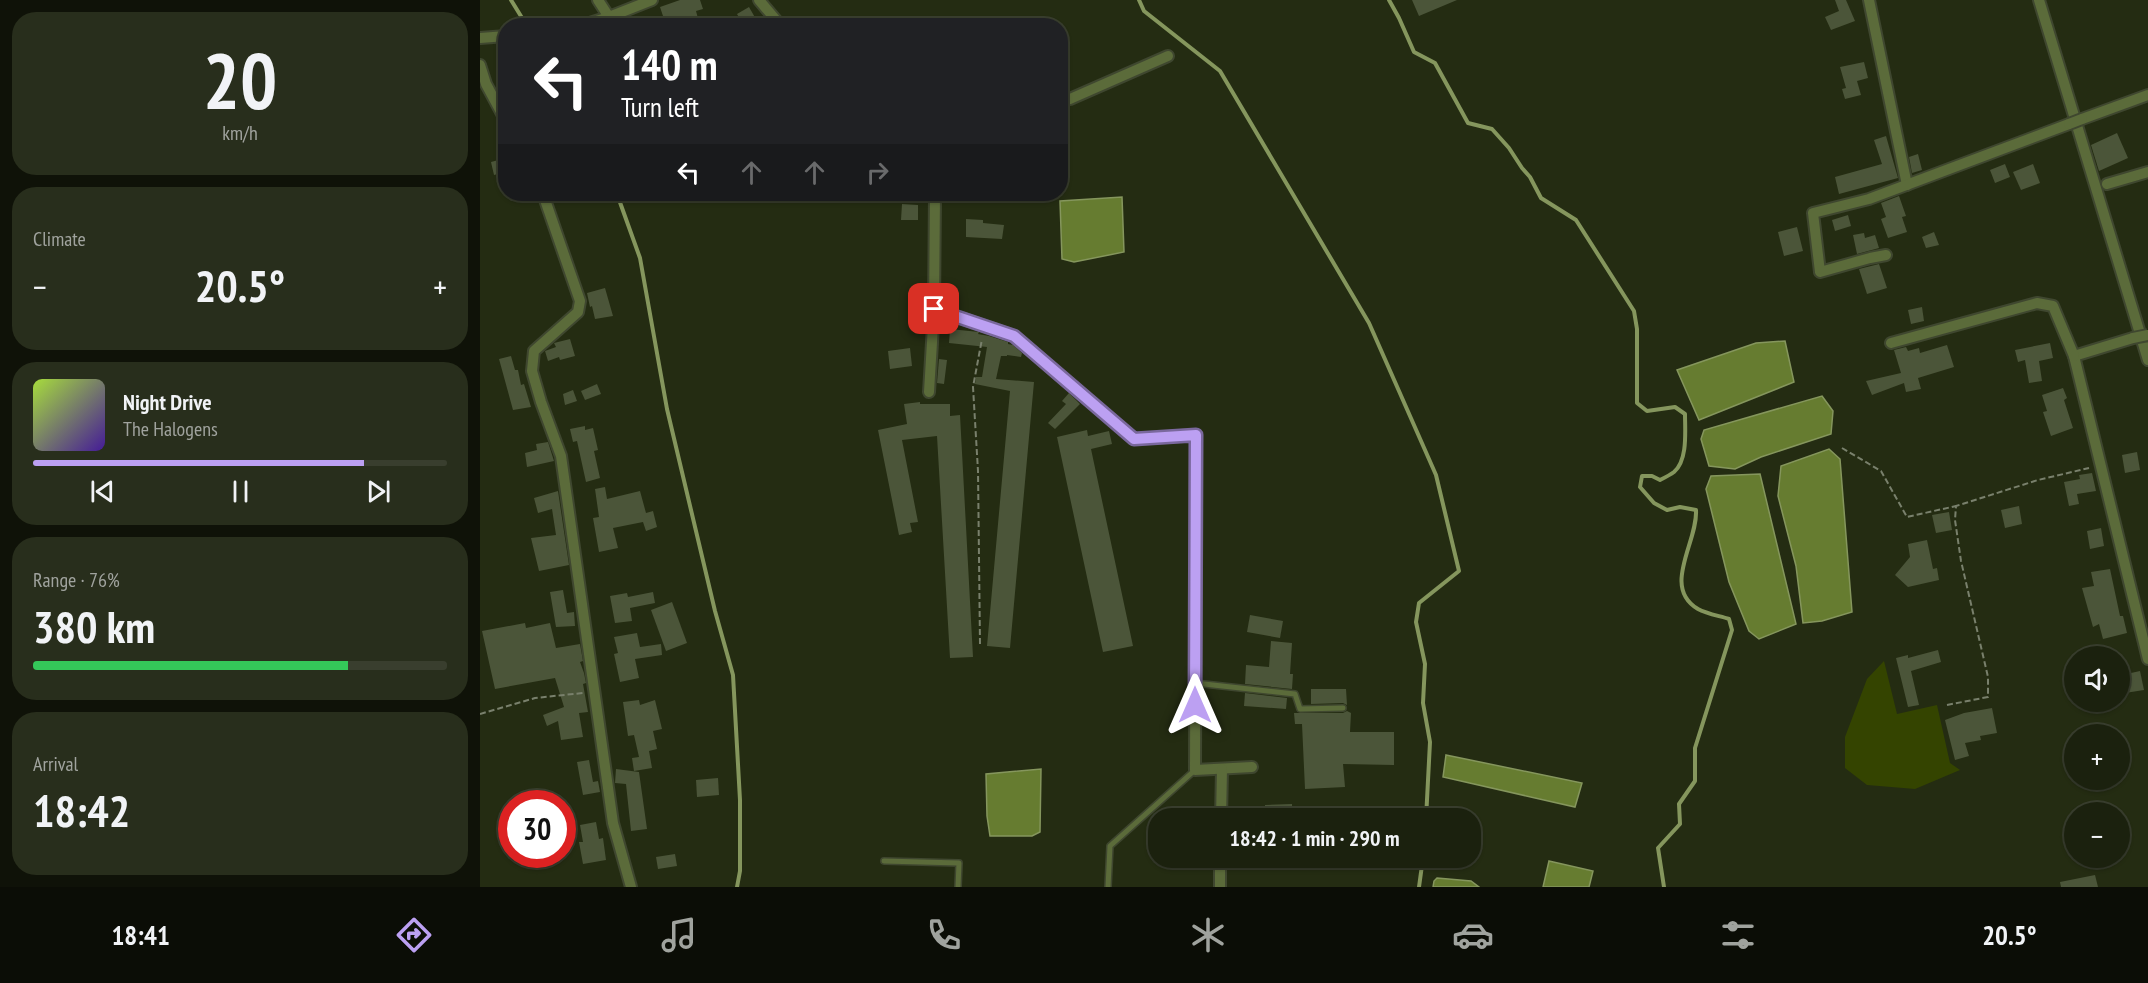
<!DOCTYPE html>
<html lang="en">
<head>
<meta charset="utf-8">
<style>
  :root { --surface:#1b210e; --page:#282e1c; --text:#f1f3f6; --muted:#a0a39e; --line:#393e2e; --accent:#bca0f2 }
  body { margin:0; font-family:"PT Sans Narrow",sans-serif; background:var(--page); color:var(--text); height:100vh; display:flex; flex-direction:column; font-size:22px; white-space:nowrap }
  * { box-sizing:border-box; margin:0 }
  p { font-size:20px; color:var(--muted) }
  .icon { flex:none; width:33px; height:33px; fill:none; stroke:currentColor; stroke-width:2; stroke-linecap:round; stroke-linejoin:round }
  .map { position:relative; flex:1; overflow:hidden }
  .sheet { display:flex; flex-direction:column; gap:12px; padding:12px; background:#0f1208; width:480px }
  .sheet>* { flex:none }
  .banner { position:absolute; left:18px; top:18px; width:570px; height:183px; border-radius:24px; box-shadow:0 2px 4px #0004,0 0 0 2px var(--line); background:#202124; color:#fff; overflow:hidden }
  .fabs { position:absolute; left:1584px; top:646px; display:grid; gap:12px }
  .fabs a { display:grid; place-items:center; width:66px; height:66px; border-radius:50%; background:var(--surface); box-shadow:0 2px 4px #0004,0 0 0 2px var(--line); font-size:30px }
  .speed { position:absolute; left:18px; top:790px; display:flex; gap:12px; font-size:30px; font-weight:700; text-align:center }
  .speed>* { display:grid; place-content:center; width:78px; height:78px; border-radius:50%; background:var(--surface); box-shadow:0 2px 4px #0004,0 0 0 2px var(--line); line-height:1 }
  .speed .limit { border:9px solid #d22; background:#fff; color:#111 }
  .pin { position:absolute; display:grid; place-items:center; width:51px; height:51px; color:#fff; margin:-26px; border-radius:12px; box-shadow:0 3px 9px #0006 }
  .me { position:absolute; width:66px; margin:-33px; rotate:0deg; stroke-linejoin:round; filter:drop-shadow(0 0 4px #0008) }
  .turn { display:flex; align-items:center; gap:21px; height:126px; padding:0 24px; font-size:27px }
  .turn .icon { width:78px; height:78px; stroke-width:2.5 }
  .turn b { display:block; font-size:42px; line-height:51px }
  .lanes { display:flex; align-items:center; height:57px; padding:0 24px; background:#0003; justify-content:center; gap:30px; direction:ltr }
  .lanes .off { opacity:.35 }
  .big { font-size:45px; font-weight:700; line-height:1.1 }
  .sheet .card { flex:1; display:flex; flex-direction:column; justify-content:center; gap:9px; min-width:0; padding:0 21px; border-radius:24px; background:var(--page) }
  .sheet .dial { align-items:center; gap:0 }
  .dial b { font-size:78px; line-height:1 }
  .song { display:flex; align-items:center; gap:18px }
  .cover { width:72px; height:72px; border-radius:9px; background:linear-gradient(135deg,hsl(80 70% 55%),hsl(260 70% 35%)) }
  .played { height:6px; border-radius:3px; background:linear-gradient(90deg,var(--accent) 80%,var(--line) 80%) }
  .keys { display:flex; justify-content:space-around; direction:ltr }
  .heat { display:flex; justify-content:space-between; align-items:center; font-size:33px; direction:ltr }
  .charge { height:9px; border-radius:4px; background:linear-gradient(90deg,#34c759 76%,var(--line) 0) }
  .trip { position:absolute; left:668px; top:808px; width:333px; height:60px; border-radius:24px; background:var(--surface); box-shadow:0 2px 4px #0004,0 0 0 2px var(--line); font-weight:700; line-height:60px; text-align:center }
  .menu { display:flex; height:96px; justify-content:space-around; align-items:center; background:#0b0d06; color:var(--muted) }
  .menu .icon { width:42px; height:42px }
  .menu .current { color:var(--accent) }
  .menu b { font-size:27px; color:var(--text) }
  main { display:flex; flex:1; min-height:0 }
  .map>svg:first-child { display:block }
</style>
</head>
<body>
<main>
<section class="sheet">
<div class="card dial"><b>20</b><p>km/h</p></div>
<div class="card"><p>Climate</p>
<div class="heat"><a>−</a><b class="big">20.5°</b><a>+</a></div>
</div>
<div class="card">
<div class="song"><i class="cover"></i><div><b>Night Drive</b><p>The Halogens</p></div></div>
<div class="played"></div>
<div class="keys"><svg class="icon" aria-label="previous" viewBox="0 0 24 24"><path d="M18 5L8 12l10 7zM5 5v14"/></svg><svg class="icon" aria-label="pause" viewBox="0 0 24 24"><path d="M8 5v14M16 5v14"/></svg><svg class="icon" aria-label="next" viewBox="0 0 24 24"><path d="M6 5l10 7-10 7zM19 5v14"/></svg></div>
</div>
<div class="card"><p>Range · 76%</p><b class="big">380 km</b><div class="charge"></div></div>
<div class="card"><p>Arrival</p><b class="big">18:42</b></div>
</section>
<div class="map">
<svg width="1668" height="887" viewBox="0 0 1668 887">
  <rect width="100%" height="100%" fill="#242c12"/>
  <path fill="#344400" d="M1404,661l13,53 40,-9 13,58 10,7 -45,19 -48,-4 -22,-17v-31l22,-58z"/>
  <g fill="#667c30" stroke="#85965d" stroke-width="1.5">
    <path d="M642,197l2,55 -50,10 -12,-3 -2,-58z"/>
    <path d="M1305,341l9,41 -95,38 -22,-50 79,-27z"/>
    <path d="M1342,396l11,15 -2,23 -70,23 -26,12 -26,-3 -8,-27 3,-9z"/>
    <path d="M1349,449l11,10 12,153 -30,9 -19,2 -7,-57 -18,-70 3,-30z"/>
    <path d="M1280,474l36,150 -37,15 -10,-8 -20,-49 -23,-93 5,-13z"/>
    <path d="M966,755l136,28 -7,24 -132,-30z"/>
    <path d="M561,769l-1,63 -8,4h-42l-3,-20 -1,-42z"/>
    <path d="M1069,861l44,10 -4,16h-46z"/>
    <path d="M957,878l34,3 8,6h-46l1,-6z"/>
  </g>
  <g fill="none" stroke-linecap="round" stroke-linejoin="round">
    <g stroke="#85965d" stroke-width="4">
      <path d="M31,0l16,26"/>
      <path d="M659,0l5,11 76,60 149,252 67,152 23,96 -40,32 -3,19 9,42 -2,39 7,39 -4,77"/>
      <path d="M909,0l10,18 15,34 21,11 33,60 24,6 17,19 13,20 8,9 11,21 35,22 58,91 3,18v74l10,8 28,-4 10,7c0,17 3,46 -11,58 -4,3 -10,6 -14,8l-8,-4h-10l-2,11 14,16 13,7 13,-3 16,3c2,32 -35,77 2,99 9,5 22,7 31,10l3,11 -37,118v33l-16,23 1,20 -22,24 6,39"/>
      <path d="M137,194l23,64 27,151 48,202 18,64 7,125v71l-3,16"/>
      <path d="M939,887l4,-29"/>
    </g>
  </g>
  <g fill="#4b5539">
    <path d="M200,0h20l3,9 -7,2 4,15h-20l-2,-8 -13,4 -5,-15z"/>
    <path d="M932,0h45l-38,16z"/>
    <path d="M1355,0h11l9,21 -24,9 -6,-13 14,-6z"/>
    <path d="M269,7l8,14 -6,5h-7l-7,-12z"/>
    <path d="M1384,62l4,16 -11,3 4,14 -16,4 -3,-10 4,-1 -6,-21z"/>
    <path d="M1637,133l11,25 -29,13 -8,-26z"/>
    <path d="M1406,136l12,42 -59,16 -4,-17 47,-13 -8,-24z"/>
    <path d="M1438,154l4,16 -10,3 -3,-16z"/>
    <path d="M22,159l3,13 -11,3 -3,-13z"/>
    <path d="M1525,164l5,13 -15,6 -5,-13z"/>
    <path d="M1553,164l7,19 -19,7 -8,-18z"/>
    <path d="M1419,196l7,20 -4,1 5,15 -19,6 -7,-19 5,-2 -5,-14z"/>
    <path d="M422,204l16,1v15h-17z"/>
    <path d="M1368,215l3,11 -16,5 -3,-11z"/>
    <path d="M486,219l17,1v3l21,2 -2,14 -36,-2z"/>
    <path d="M1317,227l6,24 -19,5 -6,-24z"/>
    <path d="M1454,232l5,13 -13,3 -4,-11z"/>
    <path d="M1384,233l1,5 10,-3 4,13 -22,6 -4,-19z"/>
    <path d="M1399,264l8,24 -20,6 -8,-25z"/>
    <path d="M125,288l8,28 -18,3 -3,-13 -2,1 -3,-14z"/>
    <path d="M1442,307l2,14 -13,3 -3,-14z"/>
    <path d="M470,329l29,3 -1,2 11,2 19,6v2l5,1 9,8 -1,4 -14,-2v1h-6l-5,23 38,3 -24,266 -23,-2 23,-255 -35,-7 1,-7h6l5,-30 -38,-4z"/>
    <path d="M90,339l5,17 -15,4 -1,-3 -11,4 -3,-10 11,-4 -2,-4z"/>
    <path d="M1570,343l3,15 -14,3 3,20 -13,2 -4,-23 -7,2 -3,-12z"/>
    <path d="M1467,345l7,22 -36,11 3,11 -15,3 -2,-9 -32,12 -6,-14 35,-8 -7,-23 12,-3 2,4 11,-3 1,5z"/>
    <path d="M430,348l2,18 -22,3 -2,-18z"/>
    <path d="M31,356l4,14h3l3,15 3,-1 7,23 -18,3 -14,-51z"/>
    <path d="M459,359l8,1 -3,24 -7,-1z"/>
    <path d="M117,384l4,10 -16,6 -4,-9z"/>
    <path d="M1583,388l4,10 -3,2 9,28 -22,8 -8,-24 4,-1 -5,-16z"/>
    <path d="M93,390l4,11 -12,4 -2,-11z"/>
    <path d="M589,393l11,11 -25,25 -7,-6 18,-19 -4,-3z"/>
    <path d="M440,402v2h30v12l10,-1 13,242 -23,1 -13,-222 -35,4 16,82 -8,1 2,9 -13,3 -21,-105 29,-6 -3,-20z"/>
    <path d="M105,426v4l8,-2 5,22 -4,1 6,27 -14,4 -9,-41 -4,1 -3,-13z"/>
    <path d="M607,430l1,6 21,-5 3,13 -21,5 42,197 -30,6 -46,-215z"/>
    <path d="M68,442l6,19 -27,6 -2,-14 12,-3 -1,-6z"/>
    <path d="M1657,452l3,18 -15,3 -3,-18z"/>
    <path d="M1612,473l4,18 -19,3 2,10 -10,2 -5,-24 16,-3 -1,-4z"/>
    <path d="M125,487l2,12 33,-8 6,22 7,-2 4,16 -11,4 -3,-9 -30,6 5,20 -19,4 -6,-34 6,-1 -4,-28z"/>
    <path d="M78,491l11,74 -30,6 -8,-33 25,-3 -4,-26 -14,4 -4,-15z"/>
    <path d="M1539,506l3,18 -17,4 -4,-18z"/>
    <path d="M1469,512l3,18 -16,3 -4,-18z"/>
    <path d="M1621,528l3,18 -14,3 -3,-18z"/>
    <path d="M1447,540l6,29 4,-1 2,12 -31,7 -13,-12 15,-18 -2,-13z"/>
    <path d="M1630,569l10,47h3l4,17 -24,6 -4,-15 -6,3 -11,-39 12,-2 -3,-14z"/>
    <path d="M83,590l4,23 7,-1 1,14 -19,1 -6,-35z"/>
    <path d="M173,592l2,11 -25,5 2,13 -17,2 -5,-27 17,-3 1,4z"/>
    <path d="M192,602l15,41 -21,8 -15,-41z"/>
    <path d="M770,615l33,6 -3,17 -33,-6z"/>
    <path d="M45,623l1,5 24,-5 6,25 24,-4 3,17 -3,1 4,11 2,10 -3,1 5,28 -9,1 4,24 -22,3 -3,-19 -11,5 -4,-11 21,-8 -9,-29 -60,11 -13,-58z"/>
    <path d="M157,633l3,14 21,-3 1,11 -27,4 4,19 -19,4 -6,-28 4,-1 -4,-16z"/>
    <path d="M791,641l21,2 -2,31h3l-1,15 -47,-5 1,-19 23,2z"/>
    <path d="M1458,650l3,12 -30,9 8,34 -11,2 -12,-49 12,-3v3z"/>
    <path d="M1660,671l4,19 -19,3 -3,-18z"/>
    <path d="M831,689h35l1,16 -4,-2 -32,1z"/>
    <path d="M765,693l42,5 -1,11 -42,-3z"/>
    <path d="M159,700l1,5 15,-5 7,29 -9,2 4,18 -8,2 3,17 -18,3 -2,-13 7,-1 -5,-22 -6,1 -5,-34z"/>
    <path d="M1512,708l5,25 -17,3 1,4 -16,3 4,13 -14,4 -10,-40 19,-7z"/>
    <path d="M867,711l4,2 -1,19h44v33l-51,-1 2,23 -40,2 -3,-65h-7l-1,-11h49z"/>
    <path d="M109,760l4,22 5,-1 2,11 -17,3 -6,-33z"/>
    <path d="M136,769l23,3 8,57 -16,2 -5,-47 -11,-1z"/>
    <path d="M238,778l1,17 -22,2 -1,-17z"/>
    <path d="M812,804v12l-27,1v-12z"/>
    <path d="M116,822l3,17 4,-1 3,22 -23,4 -4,-22h4l-3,-17z"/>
    <path d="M195,854l2,12 -19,3 -2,-12z"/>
    <path d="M1615,875l3,12h-37l-1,-5z"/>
  </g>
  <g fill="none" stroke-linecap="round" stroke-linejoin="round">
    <defs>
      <g id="lane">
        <path d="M715,683l100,11 5,15 43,-1"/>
        <path d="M404,861l75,2 -1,24"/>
        <path d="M628,887l2,-41 85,-76"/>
      </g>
      <g id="street">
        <path d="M118,0l11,17"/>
        <path d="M279,0l22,26"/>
        <path d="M1389,0l38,185"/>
        <path d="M1559,0l109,360"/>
        <path d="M100,26l29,-9 43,-17"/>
        <path d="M0,38l26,-2"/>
        <path d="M0,65l6,19 20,37"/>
        <path d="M580,101l10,-2 98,-43"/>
        <path d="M1602,119l66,-24"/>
        <path d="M1627,184l41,-12"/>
        <path d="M63,194l37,107 -2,11 -44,39 -2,20 9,31 20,54 52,367 18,64"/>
        <path d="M1406,255l-16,3 -50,14 -7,-59 56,-14 200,-75"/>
        <path d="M454,309l80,27 120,103 62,-4 -1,335 57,-3"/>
        <path d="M1653,338l-59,18 74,303"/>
        <path d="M1411,343l146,-40 16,3 21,50"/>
        <path d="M449,392l5,-83 1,-115"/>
        <path d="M741,819l1,-50"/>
        <path d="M740,887v-29"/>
      </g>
    </defs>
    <use href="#lane" stroke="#3f472f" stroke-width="8"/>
    <use href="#street" stroke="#3f472f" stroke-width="14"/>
    <g stroke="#79806c" stroke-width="2" stroke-dasharray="6 3" stroke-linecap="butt">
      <path d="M1362,448l39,23 26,46 49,-11"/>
      <path d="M500,644l-2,-173 -5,-84 9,-48"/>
      <path d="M1467,705l41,-8v-20l-27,-116 -6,-41 1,-14 82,-26 51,-12"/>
      <path d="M0,714l55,-16 48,-5"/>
    </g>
    <use href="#lane" stroke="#5b6b3a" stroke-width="5"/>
    <use href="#street" stroke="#5b6b3a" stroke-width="10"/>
    <defs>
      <g id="street-bridge">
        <path d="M1589,124l13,-5"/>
        <path d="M1653,338l15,-3"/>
      </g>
    </defs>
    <use href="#street-bridge" stroke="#3f472f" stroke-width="14" stroke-linecap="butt"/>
    <use href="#street-bridge" stroke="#5b6b3a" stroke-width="10"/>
  </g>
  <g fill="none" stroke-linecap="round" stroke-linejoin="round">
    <defs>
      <path id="route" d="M454,309l80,27 120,103 62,-4 -1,270"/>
    </defs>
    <use href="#route" stroke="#7a689d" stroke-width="15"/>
    <use href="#route" stroke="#bca0f2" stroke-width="10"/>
  </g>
</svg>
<div class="fabs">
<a><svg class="icon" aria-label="sound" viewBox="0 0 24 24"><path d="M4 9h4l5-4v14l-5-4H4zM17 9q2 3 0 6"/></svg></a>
<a>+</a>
<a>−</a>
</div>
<div class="speed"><div class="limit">30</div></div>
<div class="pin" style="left:454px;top:309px;background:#d93025"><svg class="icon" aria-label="arrive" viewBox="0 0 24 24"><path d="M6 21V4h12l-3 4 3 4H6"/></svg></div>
<svg class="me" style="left:715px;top:705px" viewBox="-20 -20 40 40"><path d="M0-17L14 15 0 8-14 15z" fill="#bca0f2" stroke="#fff" stroke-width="4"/></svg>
<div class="trip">18:42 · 1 min · 290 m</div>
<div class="banner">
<div class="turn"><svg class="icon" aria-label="left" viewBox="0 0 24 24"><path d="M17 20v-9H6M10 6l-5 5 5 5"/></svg><div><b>140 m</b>Turn left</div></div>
<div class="lanes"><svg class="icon" aria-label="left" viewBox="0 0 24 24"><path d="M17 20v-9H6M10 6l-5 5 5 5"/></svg><svg class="icon off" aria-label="ahead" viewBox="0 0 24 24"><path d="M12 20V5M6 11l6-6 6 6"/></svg><svg class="icon off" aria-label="ahead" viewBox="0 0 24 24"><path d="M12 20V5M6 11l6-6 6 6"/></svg><svg class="icon off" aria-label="right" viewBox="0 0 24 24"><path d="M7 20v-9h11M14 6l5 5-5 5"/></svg></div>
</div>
</div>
</main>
<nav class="menu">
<b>18:41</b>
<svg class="icon current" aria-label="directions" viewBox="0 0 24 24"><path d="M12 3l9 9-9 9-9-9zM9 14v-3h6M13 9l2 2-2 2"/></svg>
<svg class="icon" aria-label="music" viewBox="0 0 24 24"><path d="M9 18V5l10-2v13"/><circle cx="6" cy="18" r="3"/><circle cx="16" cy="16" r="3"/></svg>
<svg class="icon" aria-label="phone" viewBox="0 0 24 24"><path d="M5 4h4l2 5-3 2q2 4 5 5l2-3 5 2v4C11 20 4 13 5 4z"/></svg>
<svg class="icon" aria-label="climate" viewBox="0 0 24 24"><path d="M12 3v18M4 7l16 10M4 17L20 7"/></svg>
<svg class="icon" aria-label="car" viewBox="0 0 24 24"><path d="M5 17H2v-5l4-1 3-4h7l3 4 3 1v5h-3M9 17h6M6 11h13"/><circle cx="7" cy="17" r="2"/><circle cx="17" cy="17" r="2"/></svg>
<svg class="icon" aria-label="filters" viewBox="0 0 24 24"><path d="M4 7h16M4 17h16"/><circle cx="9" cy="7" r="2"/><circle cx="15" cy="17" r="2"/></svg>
<b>20.5°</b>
</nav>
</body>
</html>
